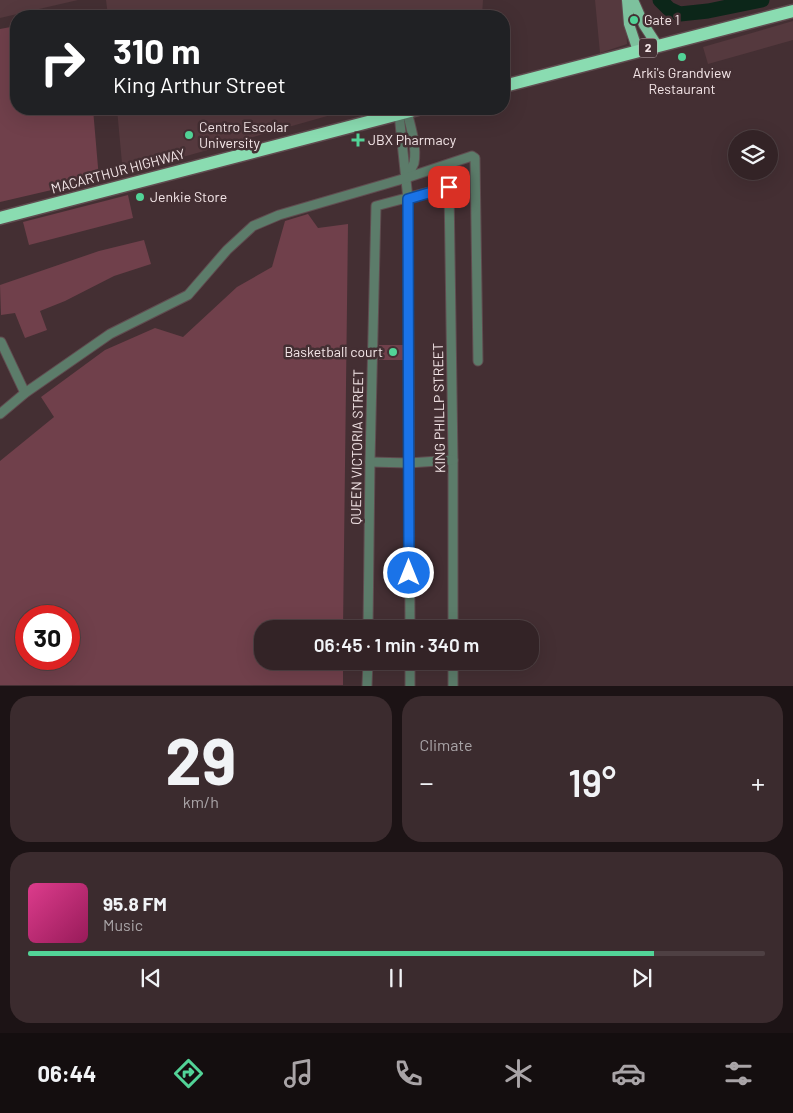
<!DOCTYPE html>
<html lang="en">
<head>
<meta charset="utf-8">
<style>
  :root { --surface:#332326; --page:#3b2b2e; --text:#f1f3f6; --muted:#a9a4a7; --line:#4e4043; --accent:#52d397 }
  body { margin:0; font-family:Barlow,sans-serif; background:var(--page); color:var(--text); height:100vh; display:flex; flex-direction:column; font-size:19px; white-space:nowrap }
  * { box-sizing:border-box; margin:0 }
  p { font-size:16px; color:var(--muted) }
  .icon { flex:none; width:28px; height:28px; fill:none; stroke:currentColor; stroke-width:2; stroke-linecap:round; stroke-linejoin:round }
  .map { position:relative; height:686px; overflow:hidden }
  .panel { display:flex; flex-direction:column; gap:10px; padding:10px; background:#1c1315; flex:1 }
  .panel>* { flex:none }
  .banner { position:absolute; left:10px; top:10px; width:500px; height:105px; border-radius:20px; box-shadow:0 5px 20px #0002,0 0 0 1px var(--line); background:#202124; color:#fff; overflow:hidden }
  .tools { position:absolute; left:728px; top:130px; display:grid; gap:10px }
  .tools a { display:grid; place-items:center; width:50px; height:50px; border-radius:50%; background:var(--surface); box-shadow:0 5px 20px #0002,0 0 0 1px var(--line); font-size:25px }
  .speed { position:absolute; left:15px; top:605px; display:flex; gap:10px; font-size:25px; font-weight:700; text-align:center }
  .speed>* { display:grid; place-content:center; width:65px; height:65px; border-radius:50%; background:var(--surface); box-shadow:0 5px 20px #0002,0 0 0 1px var(--line); line-height:1 }
  .speed .limit { border:8px solid #d22; background:#fff; color:#111 }
  .pin { position:absolute; display:grid; place-items:center; width:42px; height:42px; color:#fff; margin:-21px; border-radius:10px; box-shadow:0 2px 8px #0006 }
  .me { position:absolute; width:55px; margin:-28px; rotate:0deg; stroke-linejoin:round; filter:drop-shadow(0 0 4px #0008) }
  .turn { display:flex; align-items:center; gap:18px; height:105px; padding:0 20px; font-size:22px }
  .turn .icon { width:65px; height:65px; stroke-width:2.5 }
  .turn b { display:block; font-size:35px; line-height:42px }
  .big { font-size:38px; font-weight:600; line-height:1.1 }
  .panel .card { flex:1; display:flex; flex-direction:column; justify-content:center; gap:8px; min-width:0; padding:0 18px; border-radius:20px; background:var(--page) }
  .panel .dial { align-items:center; gap:0 }
  .dial b { font-size:65px; line-height:1 }
  .song { display:flex; align-items:center; gap:15px }
  .cover { width:60px; height:60px; border-radius:8px; background:linear-gradient(135deg,hsl(330 70% 55%),hsl(330 70% 35%)) }
  .played { height:5px; border-radius:2px; background:linear-gradient(90deg,var(--accent) 85%,var(--line) 85%) }
  .keys { display:flex; justify-content:space-around; direction:ltr }
  .heat { display:flex; justify-content:space-between; align-items:center; font-size:28px; direction:ltr }
  .panel .tiles { flex:1; display:grid; gap:10px; grid-template-columns:1fr 1fr }
  .card:last-child { grid-column:span 2 }
  .trip { position:absolute; left:254px; top:620px; width:285px; height:50px; border-radius:20px; background:var(--surface); box-shadow:0 5px 20px #0002,0 0 0 1px var(--line); font-weight:600; line-height:50px; text-align:center }
  .dock { display:flex; height:80px; justify-content:space-around; align-items:center; background:#140e0f; color:var(--muted) }
  .dock .icon { width:35px; height:35px }
  .dock .current { color:var(--accent) }
  .dock b { font-size:22px; color:var(--text) }
  .map>svg:first-child { display:block }
</style>
</head>
<body>
<div class="map">
<svg width="793" height="686" viewBox="0 0 793 686">
  <rect width="100%" height="100%" fill="#442f33"/>
  <g fill="#55393e">
    <path d="M0,0h78l-78,18z"/>
    <path d="M106,0h377l-1,16h-374z"/>
    <path d="M595,0h30l2,44 -27,9z"/>
    <path d="M793,21v19l-85,24 -5,-17z"/>
    <path d="M117,109h235l-229,65z"/>
  </g>
  <g fill="#70404b" fill-rule="evenodd">
    <path d="M16,26v83h77l6,70 -99,23v-173z"/>
    <path d="M128,195l5,23 -104,27 -6,-23z"/>
    <path d="M308,214l10,14 30,-4 -5,405h-81v32h81v24h-343v-224l54,-44 -13,-20 64,-47 50,-22 28,9 54,-50 35,-20 13,-46zM69,616v43h-43v-43z"/>
    <path d="M144,240l7,24 -37,12 -49,25 -25,10 7,19 -22,8 -10,-25 -14,2 -1,-30 99,-34z"/>
    <rect x="379" y="345" width="28" height="15"/>
  </g>
  <g fill="none" stroke-linecap="round" stroke-linejoin="round">
    <path stroke="#0c2619" stroke-width="15" d="M660,0l9,9 11,5 28,-3 54,-11"/>
    <defs>
      <g id="minor">
        <path d="M399,114l9,85 2,430"/>
        <path d="M406,177c3,-4 6,-9 8,-14 3,-15 -3,-36 -7,-51"/>
        <path d="M449,187l4,273v169"/>
        <path d="M1,342l24,51"/>
        <path d="M0,414l25,-21 85,-59 78,-39 39,-45 26,-24 26,-11 127,-37 66,-22 3,2 3,203"/>
        <path d="M370,462l39,1 44,-3"/>
        <path d="M368,629l2,-167 6,-256 87,-23"/>
        <path d="M410,661v25"/>
        <path d="M367,686l1,-25"/>
        <path d="M453,686v-25"/>
      </g>
      <g id="major">
        <path d="M627,0l2,24 9,27"/>
        <path d="M633,0l11,25 13,20"/>
      </g>
      <g id="highway">
        <path d="M504,86l289,-75"/>
        <path d="M0,218l418,-109"/>
      </g>
    </defs>
    <use href="#minor" stroke="#604c50" stroke-width="11"/>
    <use href="#major" stroke="#604c50" stroke-width="12"/>
    <use href="#highway" stroke="#604c50" stroke-width="15"/>
    <use href="#minor" stroke="#5c7c6a" stroke-width="9"/>
    <use href="#major" stroke="#7dc19d" stroke-width="10"/>
    <use href="#highway" stroke="#8adcb1" stroke-width="12"/>
  </g>
  <g fill="none" stroke-linecap="round" stroke-linejoin="round">
    <defs>
      <path id="route" d="M409,573l-1,-374 41,-12"/>
    </defs>
    <use href="#route" stroke="#114b97" stroke-width="12"/>
    <use href="#route" stroke="#1a73e8" stroke-width="9"/>
  </g>
  <g fill="#52d397" stroke="#442f33" stroke-width="2">
    <circle cx="634" cy="20" r="5"/>
    <circle cx="682" cy="57" r="5"/>
    <circle cx="189" cy="135" r="5"/>
    <path d="M355.5 132.5h5v5h5v5h-5v5h-5v-5h-5v-5h5z"/>
    <circle cx="140" cy="197" r="5"/>
    <circle cx="393" cy="352" r="5"/>
  </g>
  <g text-anchor="middle" stroke-width="5" stroke-linejoin="round" paint-order="stroke">
    <rect fill="#442f33" stroke="#bfafb2" stroke-width="1" x="639" y="38.5" width="18" height="19" rx="4"/>
    <g font-size="12" font-weight="bold" fill="#f4e6e8">
      <text x="648" y="52">2</text>
    </g>
    <g font-size="14" fill="#f4e6e8" stroke="#442f33" text-anchor="start">
      <text x="644" y="25">Gate 1</text>
      <text x="682" y="78" text-anchor="middle">Arki's Grandview<tspan x="682" dy="16">Restaurant</tspan></text>
      <text x="199" y="132">Centro Escolar<tspan x="199" dy="16">University</tspan></text>
      <text x="368" y="145">JBX Pharmacy</text>
      <text x="150" y="202">Jenkie Store</text>
      <text x="383" y="357" text-anchor="end">Basketball court</text>
    </g>
    <g font-size="14" fill="#f4e6e8" stroke="#442f33">
      <text transform="translate(118 171) rotate(-15)" y="5">MACARTHUR HIGHWAY</text>
      <text transform="translate(439 408) rotate(-91)" y="5">KING PHILLP STREET</text>
      <text transform="translate(357 447) rotate(-89)" y="5">QUEEN VICTORIA STREET</text>
    </g>
  </g>
</svg>
<div class="tools">
<a><svg class="icon" aria-label="layers" viewBox="0 0 24 24"><path d="M12 4l9 5-9 5-9-5zM3 14l9 5 9-5"/></svg></a>
</div>
<div class="speed"><div class="limit">30</div></div>
<div class="pin" style="left:449px;top:187px;background:#d93025"><svg class="icon" aria-label="arrive" viewBox="0 0 24 24"><path d="M6 21V4h12l-3 4 3 4H6"/></svg></div>
<svg class="me" style="left:409px;top:573px" viewBox="-20 -20 40 40"><circle r="17" fill="#1a73e8" stroke="#fff" stroke-width="3"/><path d="M0-11L8 9 0 5-8 9z" fill="#fff"/></svg>
<div class="trip">06:45 · 1 min · 340 m</div>
<div class="banner">
<div class="turn"><svg class="icon" aria-label="right" viewBox="0 0 24 24"><path d="M7 20v-9h11M14 6l5 5-5 5"/></svg><div><b>310 m</b>King Arthur Street</div></div>
</div>
</div>
<section class="panel">
<div class="tiles">
<div class="card dial"><b>29</b><p>km/h</p></div>
<div class="card"><p>Climate</p>
<div class="heat"><a>−</a><b class="big">19°</b><a>+</a></div>
</div>
<div class="card">
<div class="song"><i class="cover"></i><div><b>95.8 FM</b><p>Music</p></div></div>
<div class="played"></div>
<div class="keys"><svg class="icon" aria-label="previous" viewBox="0 0 24 24"><path d="M18 5L8 12l10 7zM5 5v14"/></svg><svg class="icon" aria-label="pause" viewBox="0 0 24 24"><path d="M8 5v14M16 5v14"/></svg><svg class="icon" aria-label="next" viewBox="0 0 24 24"><path d="M6 5l10 7-10 7zM19 5v14"/></svg></div>
</div>
</div>
</section>
<nav class="dock">
<b>06:44</b>
<svg class="icon current" aria-label="directions" viewBox="0 0 24 24"><path d="M12 3l9 9-9 9-9-9zM9 14v-3h6M13 9l2 2-2 2"/></svg>
<svg class="icon" aria-label="music" viewBox="0 0 24 24"><path d="M9 18V5l10-2v13"/><circle cx="6" cy="18" r="3"/><circle cx="16" cy="16" r="3"/></svg>
<svg class="icon" aria-label="phone" viewBox="0 0 24 24"><path d="M5 4h4l2 5-3 2q2 4 5 5l2-3 5 2v4C11 20 4 13 5 4z"/></svg>
<svg class="icon" aria-label="climate" viewBox="0 0 24 24"><path d="M12 3v18M4 7l16 10M4 17L20 7"/></svg>
<svg class="icon" aria-label="car" viewBox="0 0 24 24"><path d="M5 17H2v-5l4-1 3-4h7l3 4 3 1v5h-3M9 17h6M6 11h13"/><circle cx="7" cy="17" r="2"/><circle cx="17" cy="17" r="2"/></svg>
<svg class="icon" aria-label="filters" viewBox="0 0 24 24"><path d="M4 7h16M4 17h16"/><circle cx="9" cy="7" r="2"/><circle cx="15" cy="17" r="2"/></svg>
</nav>
</body>
</html>
